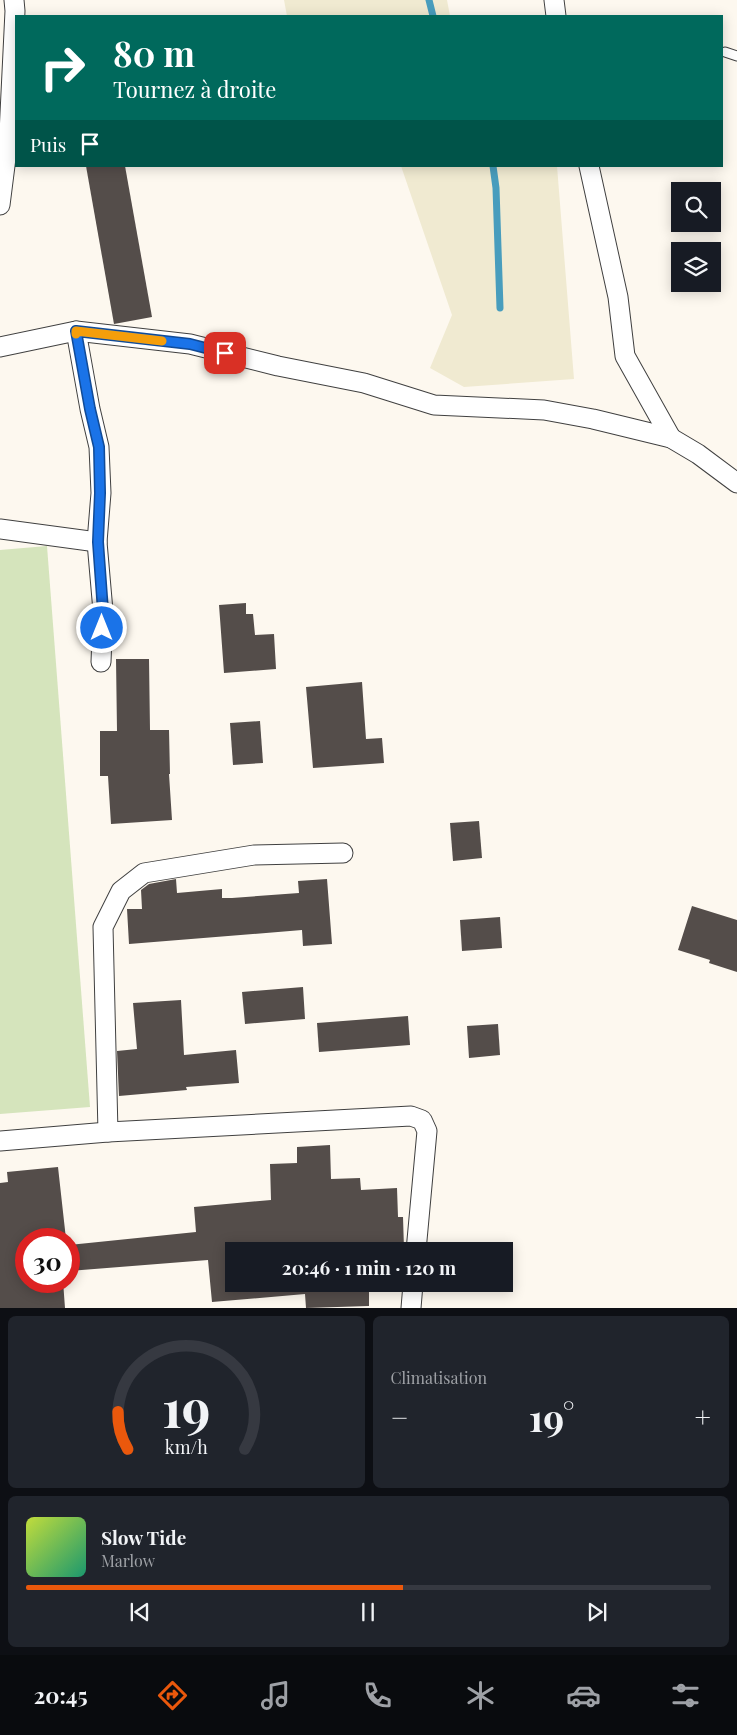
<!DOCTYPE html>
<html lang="fr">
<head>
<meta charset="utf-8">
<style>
  :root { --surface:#171b24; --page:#20242c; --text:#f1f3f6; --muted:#9ea1a6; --line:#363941; --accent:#ea580c }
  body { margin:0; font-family:"Playfair Display",serif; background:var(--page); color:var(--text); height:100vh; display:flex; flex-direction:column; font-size:19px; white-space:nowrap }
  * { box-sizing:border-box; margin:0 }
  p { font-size:16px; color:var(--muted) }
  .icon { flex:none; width:28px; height:28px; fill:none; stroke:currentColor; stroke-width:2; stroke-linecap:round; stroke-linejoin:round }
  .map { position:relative; height:1308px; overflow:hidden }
  .details { display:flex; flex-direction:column; gap:8px; padding:8px; background:#0d0f14; flex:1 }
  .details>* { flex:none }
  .guide { position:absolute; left:15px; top:15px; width:708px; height:152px; border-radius:0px; box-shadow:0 2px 12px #0003; background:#00695c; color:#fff; overflow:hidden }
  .fabs { position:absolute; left:671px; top:182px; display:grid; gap:10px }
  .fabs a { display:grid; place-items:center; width:50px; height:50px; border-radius:0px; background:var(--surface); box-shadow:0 2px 12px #0003; font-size:25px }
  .speed { position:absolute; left:15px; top:1228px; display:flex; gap:10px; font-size:25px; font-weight:700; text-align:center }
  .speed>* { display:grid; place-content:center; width:65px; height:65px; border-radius:50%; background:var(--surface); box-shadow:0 2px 12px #0003; line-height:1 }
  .speed .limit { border:8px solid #d22; background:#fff; color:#111 }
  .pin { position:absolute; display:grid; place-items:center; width:42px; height:42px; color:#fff; margin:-21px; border-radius:10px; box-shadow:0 2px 8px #0006 }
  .me { position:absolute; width:55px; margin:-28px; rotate:0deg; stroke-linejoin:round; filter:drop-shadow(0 0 4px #0008) }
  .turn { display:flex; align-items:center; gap:18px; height:105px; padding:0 15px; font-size:22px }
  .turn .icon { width:65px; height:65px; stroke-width:2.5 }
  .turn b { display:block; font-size:35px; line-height:42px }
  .then { display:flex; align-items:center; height:48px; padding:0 15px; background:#0003; gap:10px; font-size:19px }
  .big { font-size:38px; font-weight:700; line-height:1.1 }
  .details .tile { flex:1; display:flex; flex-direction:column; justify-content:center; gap:8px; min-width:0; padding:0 18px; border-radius:8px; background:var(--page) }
  .details .dial { align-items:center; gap:0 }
  .dial svg { height:130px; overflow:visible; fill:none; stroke:var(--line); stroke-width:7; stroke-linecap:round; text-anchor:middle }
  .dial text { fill:var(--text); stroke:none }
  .song { display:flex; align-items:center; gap:15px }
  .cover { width:60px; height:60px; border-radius:8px; background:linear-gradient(135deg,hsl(70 70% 55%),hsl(160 70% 35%)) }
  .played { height:5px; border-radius:2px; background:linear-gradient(90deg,var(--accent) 55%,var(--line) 55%) }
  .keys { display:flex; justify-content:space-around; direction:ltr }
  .heat { display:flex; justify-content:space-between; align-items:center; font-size:28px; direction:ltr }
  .details .tiles { flex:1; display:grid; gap:8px; grid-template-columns:1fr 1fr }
  .tile:last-child { grid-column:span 2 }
  .trip { position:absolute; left:225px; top:1242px; width:288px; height:50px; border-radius:0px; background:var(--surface); box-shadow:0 2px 12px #0003; font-weight:700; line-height:50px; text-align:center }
  .tab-bar { display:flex; height:80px; justify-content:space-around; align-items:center; background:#090b0e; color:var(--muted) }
  .tab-bar .icon { width:35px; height:35px }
  .tab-bar .on { color:var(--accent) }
  .tab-bar b { font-size:22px; color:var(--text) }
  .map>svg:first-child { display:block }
</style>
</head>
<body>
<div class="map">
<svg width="737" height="1308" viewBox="0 0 737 1308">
  <rect width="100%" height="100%" fill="#fdf8ef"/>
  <g fill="#f0ead1">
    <path d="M284,0h163l3,16h-163z"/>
    <path d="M401,166h156l17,213 -110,8 -34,-19 22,-53z"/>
  </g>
  <path fill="#d5e4bc" d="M47,546l43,561 -90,7v-564z"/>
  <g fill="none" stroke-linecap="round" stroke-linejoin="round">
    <g stroke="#489dbd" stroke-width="7">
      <path d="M429,0l4,16"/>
      <path d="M493,166l3,22 4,120"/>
    </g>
  </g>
  <g fill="#544d4a">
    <path d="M86,166h39l27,151 -38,7z"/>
    <path d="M246,603v11h7l2,21 19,-1 2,35 -52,4 -5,-68z"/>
    <path d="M116,659h33l1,71h19l1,44h-1l3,46 -61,4 -3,-48h-8v-45h17z"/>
    <path d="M362,682l4,57 16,-1 2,25 -71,5 -7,-81z"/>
    <path d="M260,721l3,42 -30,2 -3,-42z"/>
    <path d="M479,821l3,37 -29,3 -3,-38z"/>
    <path d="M176,879l1,14 45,-4v9h10l67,-5 -1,-12 29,-2 5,65 -29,2 -1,-16 -173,14 -2,-35h15l-1,-19 8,-6z"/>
    <path d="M692,906l45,14v52l-28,-9 1,-3 -32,-10z"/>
    <path d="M500,917l2,31 -40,3 -2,-31z"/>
    <path d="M303,987l2,32 -60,5 -3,-32z"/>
    <path d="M181,1000l3,55 52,-5 3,33 -53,4 1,3 -68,6 -2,-45 20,-2 -4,-46z"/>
    <path d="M408,1016l2,29 -91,7 -2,-29z"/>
    <path d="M498,1024l2,31 -31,3 -2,-32z"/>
    <path d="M330,1145l1,34 29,-1 1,12 36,-2 1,29h5l1,32 -37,2h-133v33h135v22l-63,2 -1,-14 -93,8 -4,-42 -139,11v-26l127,-13 -2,-25 77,-7 -1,-36 27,-1v-16z"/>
    <path d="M58,1167l8,72h-40v42h37l2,27h-65v-125l8,-1 -1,-10z"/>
    <path d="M457,1250h47v38l-46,1v-5h46v-33h-47z"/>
  </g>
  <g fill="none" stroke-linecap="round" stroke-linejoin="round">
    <defs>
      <path id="service" d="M725,52l12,4"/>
      <g id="minor">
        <path d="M554,0l2,16"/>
        <path d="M589,166l29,131 7,59 46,82"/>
        <path d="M0,205l9,-71 6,-123 -1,-11"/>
        <path d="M76,331l14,78 9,38 2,46 -4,49 6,69 -2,51"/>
        <path d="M0,347l76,-16 114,13 88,22 86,17 70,22 110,5 49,9 78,19 27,16 39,29"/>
        <path d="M0,529l97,13"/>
        <path d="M108,1132l-5,-205 18,-36 23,-18 110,-18 89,-2"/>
        <path d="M0,1141l108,-9 303,-16 11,4 5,11 -11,120"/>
        <path d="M411,1308l2,-24"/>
      </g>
    </defs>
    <use href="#service" stroke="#404040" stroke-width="11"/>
    <use href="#minor" stroke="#404040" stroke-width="21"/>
    <use href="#service" stroke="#fff" stroke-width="9"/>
    <use href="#minor" stroke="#fff" stroke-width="19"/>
  </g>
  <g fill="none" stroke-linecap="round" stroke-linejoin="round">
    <defs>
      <path id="route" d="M102,628l1,-17 -5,-69 2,-49 -1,-46 -9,-38 -14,-78 114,13 35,9"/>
    </defs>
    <use href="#route" stroke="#114b97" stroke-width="12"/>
    <use href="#route" stroke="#1a73e8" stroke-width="9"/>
    <path stroke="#f59e0b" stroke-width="9" d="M76,334v-3l86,10"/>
  </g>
</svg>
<div class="fabs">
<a><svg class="icon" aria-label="search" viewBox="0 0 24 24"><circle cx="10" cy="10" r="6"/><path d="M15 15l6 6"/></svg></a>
<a><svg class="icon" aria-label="layers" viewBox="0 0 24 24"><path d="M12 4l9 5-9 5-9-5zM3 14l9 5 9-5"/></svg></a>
</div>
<div class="speed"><div class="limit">30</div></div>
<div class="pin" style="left:225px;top:353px;background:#d93025"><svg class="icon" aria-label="arrive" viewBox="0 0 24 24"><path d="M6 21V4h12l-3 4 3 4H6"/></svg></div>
<svg class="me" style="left:102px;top:628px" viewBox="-20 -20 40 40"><circle r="17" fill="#1a73e8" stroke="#fff" stroke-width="3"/><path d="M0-11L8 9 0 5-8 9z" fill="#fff"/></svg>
<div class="trip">20:46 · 1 min · 120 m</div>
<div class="guide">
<div class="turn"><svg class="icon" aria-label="right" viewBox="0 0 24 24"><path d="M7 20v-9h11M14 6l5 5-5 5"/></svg><div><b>80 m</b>Tournez à droite</div></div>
<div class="then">Puis<svg class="icon" aria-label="arrive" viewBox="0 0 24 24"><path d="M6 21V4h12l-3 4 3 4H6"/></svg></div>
</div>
</div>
<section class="details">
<div class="tiles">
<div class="tile dial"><svg viewBox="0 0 100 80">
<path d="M14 69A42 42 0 1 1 86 69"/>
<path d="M14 69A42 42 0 0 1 8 46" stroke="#ea580c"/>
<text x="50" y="56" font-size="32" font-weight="700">19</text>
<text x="50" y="72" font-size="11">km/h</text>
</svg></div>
<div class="tile"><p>Climatisation</p>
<div class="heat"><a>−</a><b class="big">19°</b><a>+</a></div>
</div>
<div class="tile">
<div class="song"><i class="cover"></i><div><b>Slow Tide</b><p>Marlow</p></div></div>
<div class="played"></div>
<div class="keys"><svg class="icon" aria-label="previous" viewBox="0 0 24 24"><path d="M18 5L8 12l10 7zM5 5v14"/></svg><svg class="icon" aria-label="pause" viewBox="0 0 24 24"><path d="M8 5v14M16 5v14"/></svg><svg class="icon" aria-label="next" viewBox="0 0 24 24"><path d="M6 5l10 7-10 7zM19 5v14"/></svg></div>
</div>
</div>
</section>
<nav class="tab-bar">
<b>20:45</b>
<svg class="icon on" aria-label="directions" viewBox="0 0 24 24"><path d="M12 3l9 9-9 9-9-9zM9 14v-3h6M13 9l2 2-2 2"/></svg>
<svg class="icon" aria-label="music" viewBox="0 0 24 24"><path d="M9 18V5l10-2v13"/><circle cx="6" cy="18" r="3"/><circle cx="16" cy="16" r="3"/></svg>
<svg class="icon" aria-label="phone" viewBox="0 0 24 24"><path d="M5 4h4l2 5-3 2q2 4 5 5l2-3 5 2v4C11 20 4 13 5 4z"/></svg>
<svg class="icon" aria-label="climate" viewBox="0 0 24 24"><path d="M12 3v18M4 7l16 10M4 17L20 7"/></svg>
<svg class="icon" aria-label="car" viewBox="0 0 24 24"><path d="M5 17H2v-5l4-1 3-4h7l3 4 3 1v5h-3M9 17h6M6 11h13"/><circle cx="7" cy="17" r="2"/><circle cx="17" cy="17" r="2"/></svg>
<svg class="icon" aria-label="filters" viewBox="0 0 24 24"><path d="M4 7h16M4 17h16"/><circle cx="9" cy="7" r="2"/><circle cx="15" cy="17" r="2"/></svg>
</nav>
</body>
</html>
